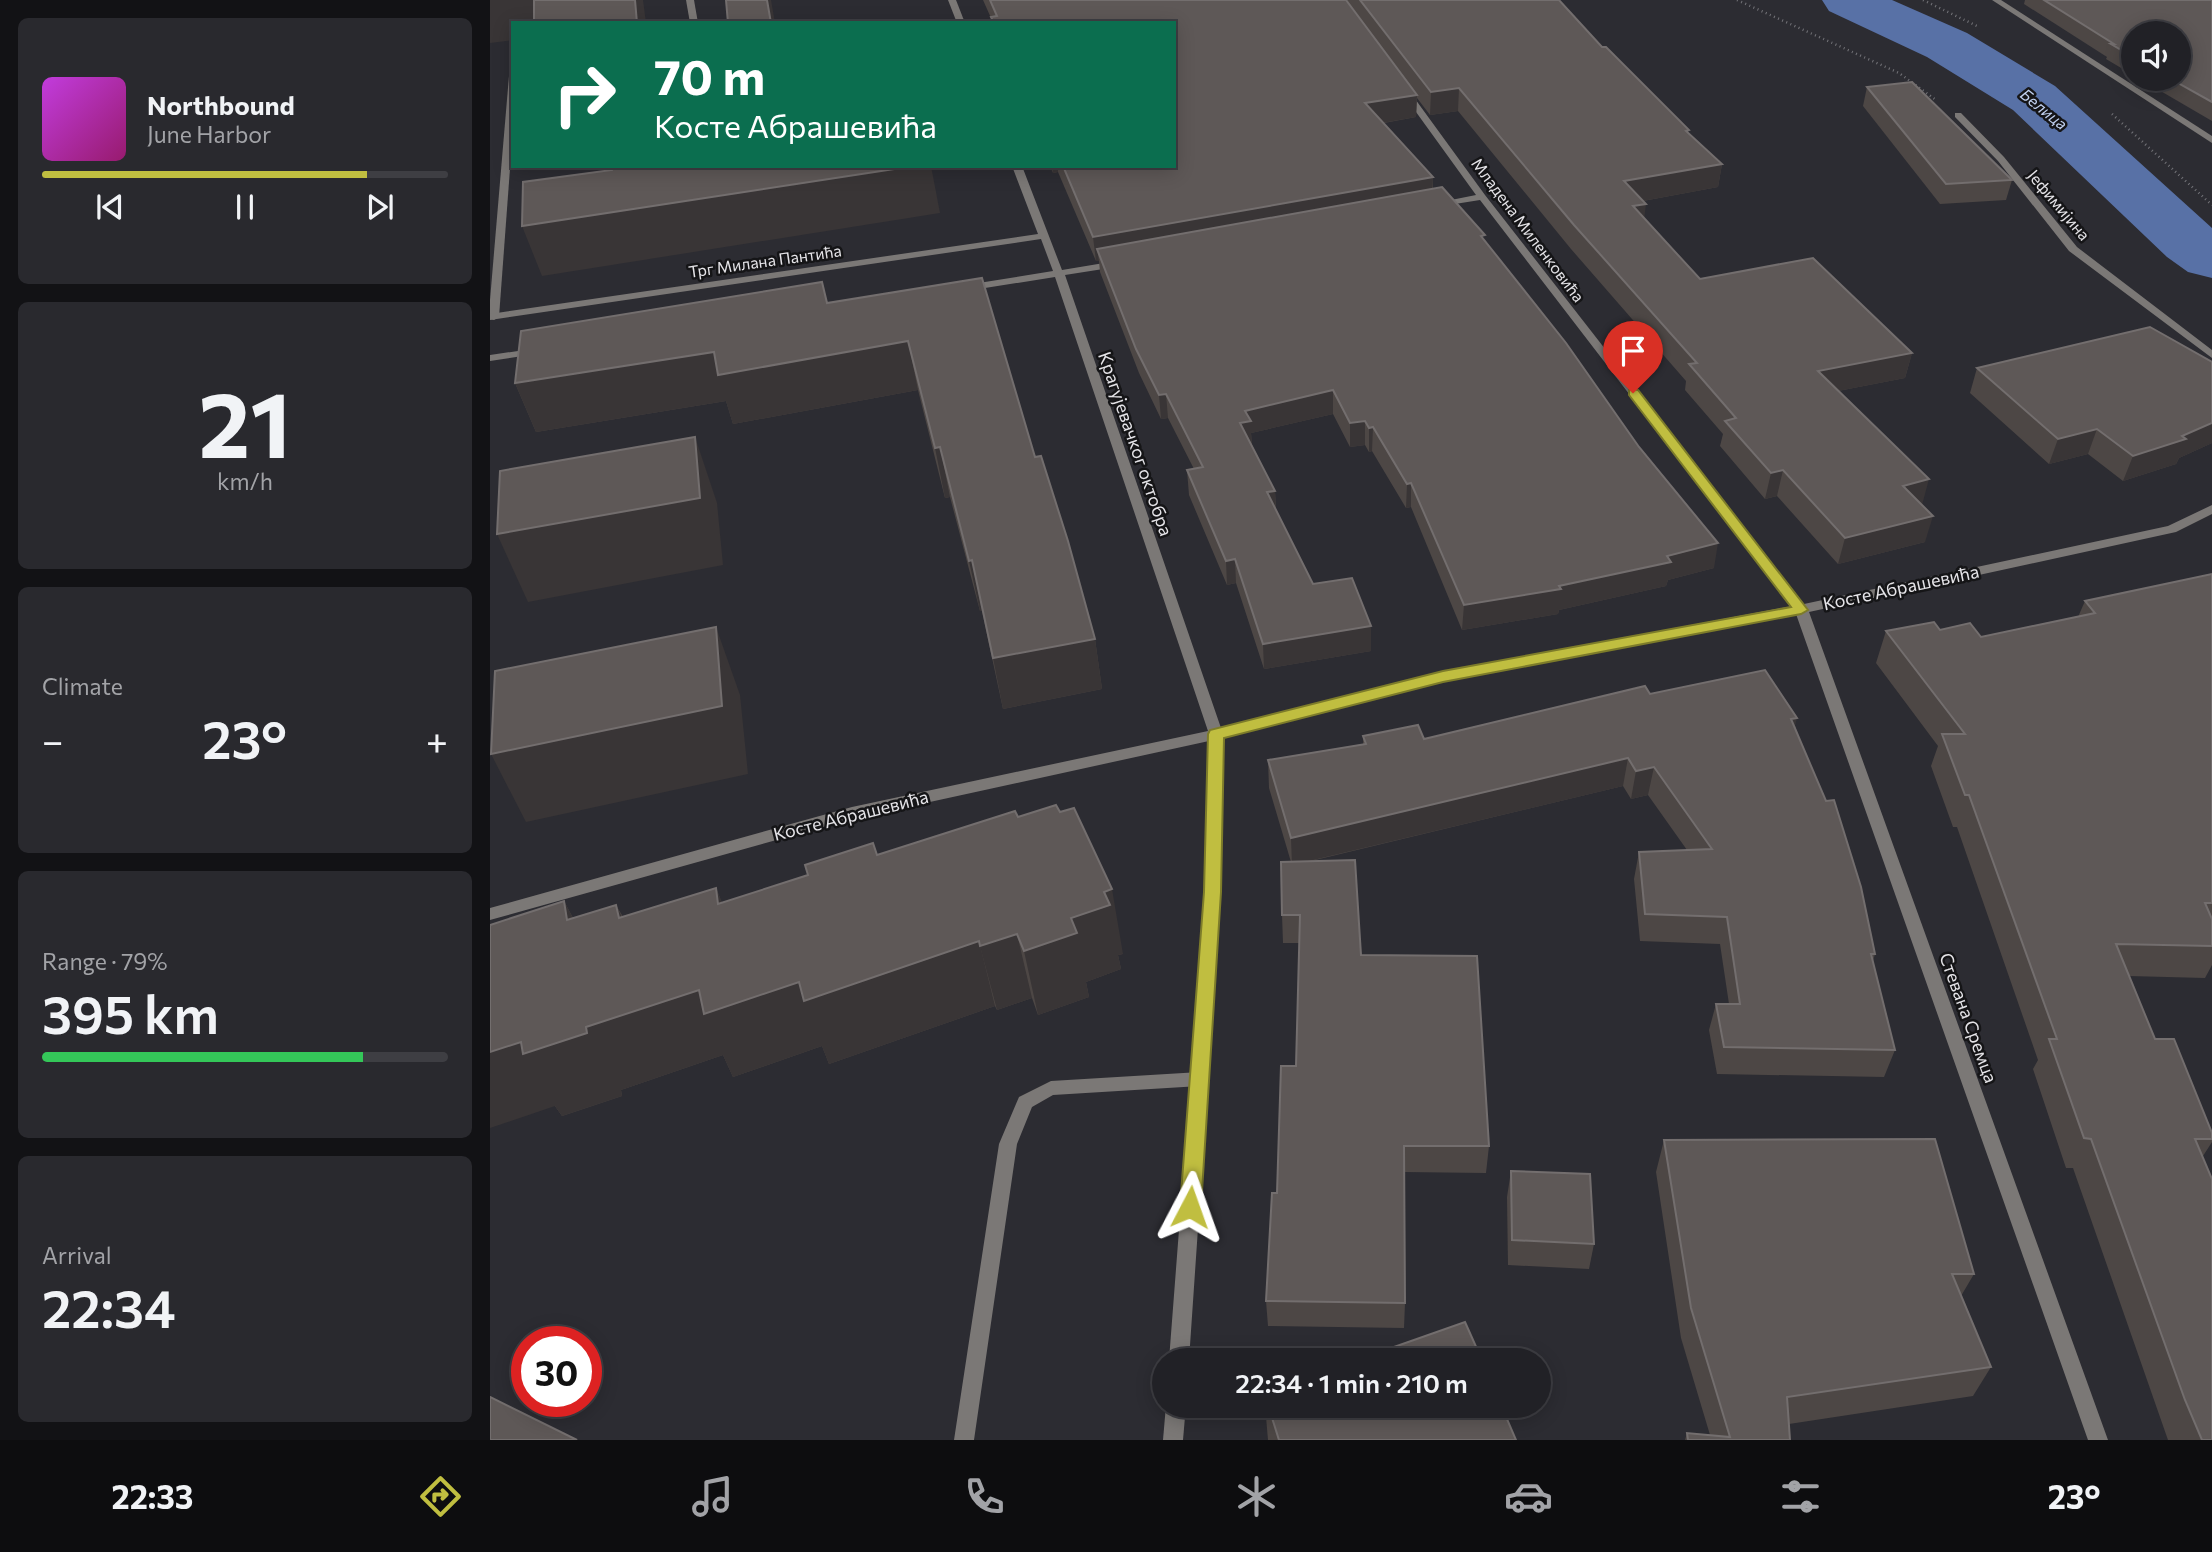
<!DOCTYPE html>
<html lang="en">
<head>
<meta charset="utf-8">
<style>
  :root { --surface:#212126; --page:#29292e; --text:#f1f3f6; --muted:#a2a3a7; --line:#3e3e43; --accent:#c0be40 }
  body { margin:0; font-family:Commissioner,sans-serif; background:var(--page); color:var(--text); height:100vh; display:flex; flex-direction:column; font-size:26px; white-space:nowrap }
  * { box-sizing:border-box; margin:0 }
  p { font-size:23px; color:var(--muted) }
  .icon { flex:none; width:38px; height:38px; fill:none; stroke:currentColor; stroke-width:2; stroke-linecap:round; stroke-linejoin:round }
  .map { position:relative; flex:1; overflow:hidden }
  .side { display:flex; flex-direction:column; gap:18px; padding:18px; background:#121215; width:490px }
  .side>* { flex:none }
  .hud { position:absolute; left:21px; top:21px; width:665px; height:147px; border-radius:0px; box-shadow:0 4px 18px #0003,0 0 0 2px var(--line); background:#0b6e4f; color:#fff; overflow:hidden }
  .tools { position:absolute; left:1631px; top:21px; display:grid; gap:14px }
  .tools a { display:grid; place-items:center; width:70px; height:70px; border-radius:50%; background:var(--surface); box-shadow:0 4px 18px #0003,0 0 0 2px var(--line); font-size:35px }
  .speed { position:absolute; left:21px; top:1326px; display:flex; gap:14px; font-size:35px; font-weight:700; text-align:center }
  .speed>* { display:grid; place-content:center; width:91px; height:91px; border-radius:50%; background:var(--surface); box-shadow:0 4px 18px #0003,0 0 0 2px var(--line); line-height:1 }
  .speed .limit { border:10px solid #d22; background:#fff; color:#111 }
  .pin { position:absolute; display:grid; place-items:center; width:60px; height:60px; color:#fff; margin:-72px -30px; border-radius:50% 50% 50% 0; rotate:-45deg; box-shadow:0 0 7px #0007 }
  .pin .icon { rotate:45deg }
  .me { position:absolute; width:77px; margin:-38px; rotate:4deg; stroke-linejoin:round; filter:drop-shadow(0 0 5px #0008) }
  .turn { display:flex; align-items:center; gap:24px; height:147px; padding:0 28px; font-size:32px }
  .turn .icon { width:91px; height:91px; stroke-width:2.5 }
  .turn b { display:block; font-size:49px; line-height:60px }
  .big { font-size:52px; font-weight:600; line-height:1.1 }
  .side .tile { flex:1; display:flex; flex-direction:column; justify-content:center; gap:10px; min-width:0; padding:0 24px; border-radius:10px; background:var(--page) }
  .side .dial { align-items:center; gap:0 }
  .dial b { font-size:91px; line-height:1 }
  .song { display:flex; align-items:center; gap:21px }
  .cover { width:84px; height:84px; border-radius:10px; background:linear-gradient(135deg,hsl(290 70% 55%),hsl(320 70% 35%)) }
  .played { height:7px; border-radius:4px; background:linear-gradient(90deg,var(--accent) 80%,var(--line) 80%) }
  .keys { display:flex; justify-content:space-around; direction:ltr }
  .heat { display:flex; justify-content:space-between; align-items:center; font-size:38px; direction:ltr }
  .charge { height:10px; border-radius:5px; background:linear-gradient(90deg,#34c759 79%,var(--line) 0) }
  .trip { position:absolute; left:662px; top:1348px; width:399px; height:70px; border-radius:35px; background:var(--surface); box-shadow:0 4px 18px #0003,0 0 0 2px var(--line); font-weight:600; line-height:70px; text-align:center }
  .tabs { display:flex; height:112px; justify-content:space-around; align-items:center; background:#0d0d0f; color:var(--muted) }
  .tabs .icon { width:49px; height:49px }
  .tabs .active { color:var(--accent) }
  .tabs b { font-size:32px; color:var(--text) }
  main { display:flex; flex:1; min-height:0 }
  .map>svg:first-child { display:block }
</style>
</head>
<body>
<main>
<section class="side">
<div class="tile">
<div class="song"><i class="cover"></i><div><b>Northbound</b><p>June Harbor</p></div></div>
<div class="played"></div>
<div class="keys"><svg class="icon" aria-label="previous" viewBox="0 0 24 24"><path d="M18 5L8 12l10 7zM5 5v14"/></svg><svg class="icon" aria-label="pause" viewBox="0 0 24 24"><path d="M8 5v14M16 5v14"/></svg><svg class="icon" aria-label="next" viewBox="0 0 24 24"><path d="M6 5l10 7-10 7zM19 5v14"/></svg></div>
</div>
<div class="tile dial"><b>21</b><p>km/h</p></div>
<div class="tile"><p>Climate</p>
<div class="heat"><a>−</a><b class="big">23°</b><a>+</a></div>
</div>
<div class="tile"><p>Range · 79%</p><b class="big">395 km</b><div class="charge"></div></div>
<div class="tile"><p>Arrival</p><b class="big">22:34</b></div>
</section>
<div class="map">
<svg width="1722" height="1440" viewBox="0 0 1722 1440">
  <rect width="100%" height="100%" fill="#2c2c32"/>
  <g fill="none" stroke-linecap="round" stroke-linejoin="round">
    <path fill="#5871a6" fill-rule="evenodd" d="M1332,0h70l75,33 88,53 157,142v50l-24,-6 -21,-15 -154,-147 -86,-53 -98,-46z"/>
    <g stroke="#747479" stroke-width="2.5" stroke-dasharray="1 3.5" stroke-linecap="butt">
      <path d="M1247,0l162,73 37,27"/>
      <path d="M1433,0l56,27"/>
      <path d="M1622,114l100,91"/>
    </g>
    <g fill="#7b7876" fill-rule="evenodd">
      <path d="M19,76h4v52l-14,189 -5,3 -4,-1v-19z"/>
      <path d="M710,1072l6,2 3,5 -3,5 -6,2 -147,9 -21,12 -15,37 -43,296h-20l45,-296 20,-47 32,-16z"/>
    </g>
    <g fill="#7b7876" fill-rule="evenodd">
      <path d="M196,0h8l4,23h-8z"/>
      <path d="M458,0h8l9,23h-8z"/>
      <path d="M1502,0h9l211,136v7z"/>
      <path d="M23,75v6l-4,-1v-4z"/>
      <path d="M917,91l3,1 75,103 319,409 364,-78 44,-21v9l-36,18 -367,80 299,828h-20l-292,-826 -354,68 -219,55 -2,155 -32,468h-20l36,-468 4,-151 -357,78 -362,101v-12l362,-101 356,-76 -153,-454 -89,14 -5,-3 5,-3 87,-14 -12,-32 -551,81v-6l548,-80 -26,-68h10l40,104 54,-9 5,3 -5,3 -51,8 156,453 221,-56 350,-66 -312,-406 -44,7v-4l40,-8 -73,-101z"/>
      <path d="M1465,113h6l43,44 73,90 135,103v8l-143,-107 -71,-90 -43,-44z"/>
      <path d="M48,348l4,1v4l-52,8v-6z"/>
      <path d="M676,1405h20l-3,35h-20z"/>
    </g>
  </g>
  <g fill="#4d4745">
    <path d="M493,0h576l43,47 87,86 33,31 -4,23 -75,14 1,17 56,61 212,74 -7,25 -67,13 84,114 3,37 -87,22 -61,-68 -12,3 -45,-53 3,-12 -38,-44 1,-9 -115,-132 -113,-138 -28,4 -13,-17 -1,19 -32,6 49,54v12l52,51 229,328 -46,12 -2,6 -107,24 -1,4 -96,16 -51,-123 -5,1 -34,-57 -3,1 -4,-7 -15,2 -17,-33 -82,19 1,12 23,46 1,18 37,75 58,42v25l-107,18 -28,-86 -9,2 -38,-90 -2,-25 7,-1 -26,-51 -7,1 -22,-46 -39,-101 -1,-11h-3l-38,-89 -5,1 -3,-7h124v-143h-182l-1,-5z"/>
    <path d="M1535,0h187v121l-72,-42h39l-46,-46v42l-27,-16 1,-2 -83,-53z"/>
    <path d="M1377,87l145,93 -6,20 -66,4 -77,-98z"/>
    <path d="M492,278l53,179 60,182 7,50 -99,20 -21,-98h-2l-30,-114 -5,1 -27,-108 -185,34 -7,-23 -190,31 -21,-49 312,-80z"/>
    <path d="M1722,362v81l-33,15 -3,6 -53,17 -35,-27 -39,10 -79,-71 7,-25z"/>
    <path d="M1722,574v391l-7,13 -76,-2 26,63 57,94v9l-9,14 9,284h-44l-95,-272h-7l-33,-99 5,-9 -81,-233h-4l-22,-61 7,-20 -62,-83 10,-32 54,-1 41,7 97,-20 7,-16z"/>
    <path d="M1160,694l145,32 80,228 -2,7 22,89 -11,27 -167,-3 -8,-44 7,-26h13l-9,-60 -80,-3 -6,-62 5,-27 48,-2 -39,-55 -17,4 -8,-13 -316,76 54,93 128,191 -3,27 -82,-1 1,131 -1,25 -136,-2 -2,-25 11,-108 19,-127 4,-123h-17l-1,-28 9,-53 -22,-74 -1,-28 95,-16v-8l61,3z"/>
    <path d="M528,817l105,137 -5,1 3,14 -35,13 3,15 -51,18 -6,-17 -35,12 -2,-4 -166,58 -7,-18 -89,31 -10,-22 -102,35 1,6 -60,20 -7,-10 9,-205 9,17 43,-13 7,12 93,-29 6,15 155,-48z"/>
    <path d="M1174,1140l310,134 -13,22 30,71 -18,29 -184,28 1,16h-105l2,-7 23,2 -29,-97 -25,-166z"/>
    <path d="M1021,1171l83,73 -5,25 -81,-4 -1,-68z"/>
    <path d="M775,1405h236l15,35h-248z"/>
  </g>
  <g fill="#393536">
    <path d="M0,0h47l8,23h-32v17l-23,3z"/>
    <path d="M145,0h8l3,23h-9z"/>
    <path d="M277,0h4l4,23h-4z"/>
    <path d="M969,88l-1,23 -28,4 1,-23z"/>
    <path d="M927,95l-1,22 -51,9v-23z"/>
    <path d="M1232,164l-4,23 -97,18 3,-24z"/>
    <path d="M424,166h17l9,47 -398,63 -20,-50z"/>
    <path d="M562,166h6v6l-5,1z"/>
    <path d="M943,177l-1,23 -335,49 2,12h-3l-3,-24z"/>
    <path d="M1156,204l-3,24 -10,-22z"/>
    <path d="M418,341l10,49 -185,34 -7,-23 -190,31 -21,-49 199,-31z"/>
    <path d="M1422,353l-7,25 -93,18 6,-25z"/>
    <path d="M843,390v24l-82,19 1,12 -12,-22 5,-12z"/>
    <path d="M676,394l2,24 -7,1 -2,-24z"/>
    <path d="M875,421v24l-15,2v-24z"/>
    <path d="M1722,423v20l-33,15 -3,6 -53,17 10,-25z"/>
    <path d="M883,427l-1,24 -3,1v-24z"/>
    <path d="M1607,429l-9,25 -39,10 9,-25z"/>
    <path d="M205,437l22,66 6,62 -195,37 -31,-68z"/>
    <path d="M450,447l10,50 -5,1 -10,-50z"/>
    <path d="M1293,470l-6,26 -12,3 6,-26z"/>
    <path d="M1439,479l-7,26 -19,-19z"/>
    <path d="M921,483v24l-5,1 1,-24z"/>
    <path d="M785,491l1,24 -9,-23z"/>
    <path d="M1443,516l-8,26 -87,22 7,-26z"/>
    <path d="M1228,543l-4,25 -46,12 -2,6 -107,24 -1,4 -96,16 2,-25 95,-19z"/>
    <path d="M745,559l1,24 -9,2 -1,-24z"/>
    <path d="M482,560l10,51h-2l-11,-50z"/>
    <path d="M881,626v25l-107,18 -1,-25z"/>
    <path d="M226,627l24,68 8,79 -222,48 -35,-68z"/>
    <path d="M605,639l7,50 -99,20 -10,-51z"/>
    <path d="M1307,718l-7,27 1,-26z"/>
    <path d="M1138,758l-5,28 -331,79 -1,-27z"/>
    <path d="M1164,767l-6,28 -17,4 5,-28z"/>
    <path d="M226,888l27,65 -25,-49z"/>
    <path d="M622,889l11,65 -5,1 3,14 -35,13 3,15 -51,18 -14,-64 47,-33 33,-26z"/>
    <path d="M74,901l34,65 -31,-46z"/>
    <path d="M126,905l32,64 -29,-51z"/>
    <path d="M527,934l15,64 -35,12 -17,-64z"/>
    <path d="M489,941l16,65 -166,58 -7,-18 -89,31 -10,-22 -102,35 1,6 -60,20 -7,-10 -65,22v-76l31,-10 65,-15 113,-37 100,-8z"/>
  </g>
  <g fill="#5e5857" stroke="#736e6e" stroke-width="2">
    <path d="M44,0h101l2,23h-103z"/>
    <path d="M236,0h41l4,23h-43z"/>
    <path d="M500,0h356l71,95 -52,8 68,74 -340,60 -30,-71h111v-143h-180l-3,-6 6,-1z"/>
    <path d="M870,0h199l43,47h4l83,83 -3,1 36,33 -98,17 22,23 -13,2 67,73 113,-21 99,95 -94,18 111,108 -26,7 30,30 -88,22 -62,-68 -12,3 -46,-52 11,-3 -47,-54 8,-1 -123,-138 -115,-137 -28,4z"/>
    <path d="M1554,0h168v102l-41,-23h8v-46h-46v24l-22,-13h3z"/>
    <path d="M1422,82l100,98 -66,4 -79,-97z"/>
    <path d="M122,166h302l-392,60 1,-44 89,-12z"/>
    <path d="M952,187l43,48 -4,1 85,107 73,104 79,96 -51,13 4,6 -112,24 2,3 -97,16 -53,-122 -4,1 -34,-57 -4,1 -4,-7 -15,2 -17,-33 -88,21 6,10 -11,2 35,68 -8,1 46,92 39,-6 19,48 -108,18 -28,-85 -9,2 -39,-91 16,-3 -37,-73 -7,1 -23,-46 -39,-100z"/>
    <path d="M492,278l53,179 6,-1 27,85 27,98 -102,19 -21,-98 -3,1 -29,-114 -5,1 -27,-107 -190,34 -4,-23 -199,31 6,-52 301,-49 5,21z"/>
    <path d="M1660,327l62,35v61l-30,13 4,3 -53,17 -36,-27 -39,10 -81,-71z"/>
    <path d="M205,437l5,61 -203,36 3,-63z"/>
    <path d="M1722,574v329h-7l7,16v27l-96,-2 39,95h19l38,94v6h-17l17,40v261h-10l-17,-40 -94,-261 -7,-1 -35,-99h8l-88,-244h-4l-23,-61h23l-79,-103 48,-9 6,8 30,-7 11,14 114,-24 -10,-12z"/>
    <path d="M226,627l6,79 -231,48 4,-83z"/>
    <path d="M1275,670l32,48 -6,1 35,82 8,-1 27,87 14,67h-4l24,96 -171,-3 -8,-43h24l-13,-87 -82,-3 -6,-62 73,-3 -58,-82 -18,4 -8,-13 -337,80 -23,-78 98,-16 -3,-8 55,-11 6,14 221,-53 5,8z"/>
    <path d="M566,805l4,7 14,-4 38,81 -8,3 6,13 -39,13 6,15 -53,18 -7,-17 -37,12 -1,-5 -175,60 -5,-19 -95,32 -5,-24 -113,37 1,6 -64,21 -2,-12 -31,10v-127l74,-24 3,19 49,-15 3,13 97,-30 2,16 90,-29 -3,-10 68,-22 4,12 138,-44 3,6z"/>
    <path d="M865,860l6,95 116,1 12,190h-85l1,157 -139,-2 6,-108h5l4,-127h15l4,-151h-18l-1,-53z"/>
    <path d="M1445,1139l39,135h-22l39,93 -204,30 3,43h-102l-1,-7 43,4 -39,-129 -27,-168z"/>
    <path d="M1021,1171l79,3 4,70 -82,-4z"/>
    <path d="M975,1322l17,38h-125z"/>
    <path d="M0,1397l87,43h-87z"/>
    <path d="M778,1405h233l15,35h-237z"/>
  </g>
  <path fill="#c0be40" stroke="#7d7c2a" stroke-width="2" d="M1143,389l5,1 170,220 -7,4 -358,68 -219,56 -3,154 -20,315 -3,6 -8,3 -7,-3 -3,-6 24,-315 4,-158 2,-4 233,-59 348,-64 -162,-212v-5z"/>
  <g text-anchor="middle" stroke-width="5" stroke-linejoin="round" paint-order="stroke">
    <g font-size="16" font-style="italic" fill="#c2d2f1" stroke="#151517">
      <text transform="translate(1554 109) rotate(39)" y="6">Белица</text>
    </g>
    <g font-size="16" fill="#e5e4e8" stroke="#151517">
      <text transform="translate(1569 205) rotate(50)" y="6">Јефимијина</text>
      <text transform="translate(1038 230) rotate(53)" y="6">Младена Миленковића</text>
      <text transform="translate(275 261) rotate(-8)" y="6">Трг Милана Пантића</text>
    </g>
    <g font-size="18" fill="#e5e4e8" stroke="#151517">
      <text transform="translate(645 444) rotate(71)" y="6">Крагујевачког октобра</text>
      <text transform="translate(1411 588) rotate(-12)" y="6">Косте Абрашевића</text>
      <text transform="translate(361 816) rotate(-14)" y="6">Косте Абрашевића</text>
      <text transform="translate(1478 1018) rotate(70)" y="6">Стевана Сремца</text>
    </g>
  </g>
</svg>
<div class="tools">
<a><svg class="icon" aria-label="sound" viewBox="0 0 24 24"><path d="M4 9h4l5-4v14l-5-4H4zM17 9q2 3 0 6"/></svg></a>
</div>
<div class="speed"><div class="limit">30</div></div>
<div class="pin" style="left:1143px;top:393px;background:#d93025"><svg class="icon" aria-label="arrive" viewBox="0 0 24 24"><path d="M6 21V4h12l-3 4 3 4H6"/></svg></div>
<svg class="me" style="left:700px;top:1207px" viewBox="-20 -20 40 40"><path d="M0-17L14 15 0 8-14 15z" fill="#c0be40" stroke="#fff" stroke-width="4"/></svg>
<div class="trip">22:34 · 1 min · 210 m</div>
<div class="hud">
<div class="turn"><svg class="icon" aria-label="right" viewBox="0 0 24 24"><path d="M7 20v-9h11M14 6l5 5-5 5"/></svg><div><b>70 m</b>Косте Абрашевића</div></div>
</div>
</div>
</main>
<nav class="tabs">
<b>22:33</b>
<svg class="icon active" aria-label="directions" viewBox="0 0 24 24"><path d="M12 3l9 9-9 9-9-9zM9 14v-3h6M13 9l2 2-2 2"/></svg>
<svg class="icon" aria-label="music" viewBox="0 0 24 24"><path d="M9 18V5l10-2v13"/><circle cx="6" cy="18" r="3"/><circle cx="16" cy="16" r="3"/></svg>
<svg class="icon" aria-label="phone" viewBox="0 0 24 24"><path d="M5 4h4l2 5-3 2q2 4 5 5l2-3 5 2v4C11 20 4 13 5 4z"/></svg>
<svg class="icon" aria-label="climate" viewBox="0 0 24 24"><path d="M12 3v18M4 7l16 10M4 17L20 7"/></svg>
<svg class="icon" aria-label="car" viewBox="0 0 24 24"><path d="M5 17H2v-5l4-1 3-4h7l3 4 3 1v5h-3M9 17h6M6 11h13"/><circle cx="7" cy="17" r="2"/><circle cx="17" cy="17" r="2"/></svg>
<svg class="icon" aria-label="filters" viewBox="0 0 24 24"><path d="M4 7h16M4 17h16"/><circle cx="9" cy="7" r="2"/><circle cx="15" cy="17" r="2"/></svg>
<b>23°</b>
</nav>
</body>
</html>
